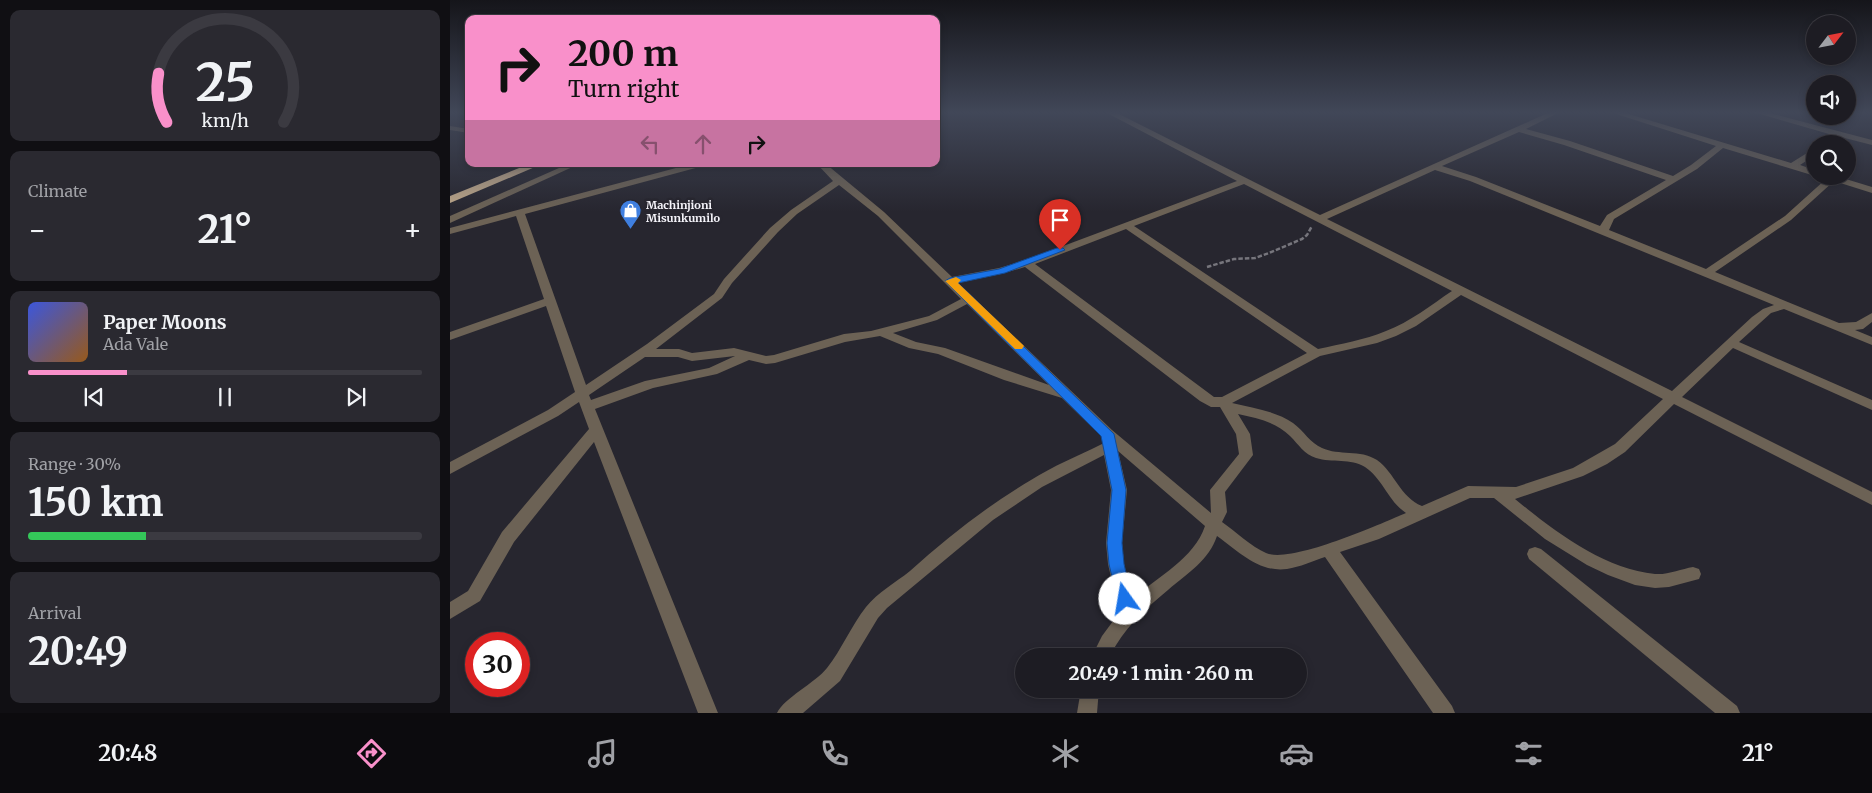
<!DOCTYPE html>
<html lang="en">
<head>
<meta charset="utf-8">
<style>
  :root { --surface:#1d1c23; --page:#2a2930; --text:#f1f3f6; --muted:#a0a1a6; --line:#3b3a41; --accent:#f990ca }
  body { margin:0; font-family:Merriweather,serif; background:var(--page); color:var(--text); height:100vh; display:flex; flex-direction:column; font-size:19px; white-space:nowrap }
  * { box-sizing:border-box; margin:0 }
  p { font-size:16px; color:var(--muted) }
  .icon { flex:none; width:28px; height:28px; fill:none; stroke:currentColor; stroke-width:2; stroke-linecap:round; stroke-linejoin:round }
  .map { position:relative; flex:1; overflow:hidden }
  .details { display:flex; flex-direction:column; gap:10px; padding:10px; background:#100f13; width:450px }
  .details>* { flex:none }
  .hud { position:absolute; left:15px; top:15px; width:475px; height:152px; border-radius:10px; box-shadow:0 2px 8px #0003,0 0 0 1px var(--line); background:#f990ca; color:#111; overflow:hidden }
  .needle { width:32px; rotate:58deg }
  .buttons { position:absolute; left:1356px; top:15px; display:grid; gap:10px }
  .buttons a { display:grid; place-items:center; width:50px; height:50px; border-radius:50%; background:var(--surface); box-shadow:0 2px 8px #0003,0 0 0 1px var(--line); font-size:25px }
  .speed { position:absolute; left:15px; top:632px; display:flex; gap:10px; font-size:25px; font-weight:700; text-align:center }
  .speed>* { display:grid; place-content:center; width:65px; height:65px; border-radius:50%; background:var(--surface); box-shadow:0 2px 8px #0003,0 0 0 1px var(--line); line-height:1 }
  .speed .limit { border:8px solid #d22; background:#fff; color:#111 }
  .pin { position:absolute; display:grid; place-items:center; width:42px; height:42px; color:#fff; margin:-51px -21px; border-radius:50% 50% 50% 0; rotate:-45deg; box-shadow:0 0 5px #0007 }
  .pin .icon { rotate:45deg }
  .me { position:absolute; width:55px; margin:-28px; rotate:347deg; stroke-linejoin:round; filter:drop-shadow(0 0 4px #0008) }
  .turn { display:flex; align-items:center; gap:18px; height:105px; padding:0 20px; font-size:22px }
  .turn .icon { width:65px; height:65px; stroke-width:2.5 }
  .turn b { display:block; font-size:35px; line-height:42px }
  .lanes { display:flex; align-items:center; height:48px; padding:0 20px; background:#0003; justify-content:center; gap:25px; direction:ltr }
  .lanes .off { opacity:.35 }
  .big { font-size:38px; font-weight:700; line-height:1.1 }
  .details .widget { flex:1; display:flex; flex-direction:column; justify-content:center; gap:8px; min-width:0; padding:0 18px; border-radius:10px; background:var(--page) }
  .details .dial { align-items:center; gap:0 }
  .dial svg { height:130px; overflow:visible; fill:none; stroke:var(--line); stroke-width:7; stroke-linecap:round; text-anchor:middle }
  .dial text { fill:var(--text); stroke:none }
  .song { display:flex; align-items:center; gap:15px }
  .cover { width:60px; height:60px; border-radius:8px; background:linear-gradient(135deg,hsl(230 70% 55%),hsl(30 70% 35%)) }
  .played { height:5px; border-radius:2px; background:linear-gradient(90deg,var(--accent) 25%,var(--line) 25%) }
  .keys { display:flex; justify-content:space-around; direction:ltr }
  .heat { display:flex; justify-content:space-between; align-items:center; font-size:28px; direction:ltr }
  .charge { height:8px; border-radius:4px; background:linear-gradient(90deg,#34c759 30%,var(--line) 0) }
  .trip { position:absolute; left:565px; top:648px; width:292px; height:50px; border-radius:25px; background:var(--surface); box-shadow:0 2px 8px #0003,0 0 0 1px var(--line); font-weight:700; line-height:50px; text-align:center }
  .menu { display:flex; height:80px; justify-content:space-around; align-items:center; background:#0c0b0e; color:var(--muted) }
  .menu .icon { width:35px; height:35px }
  .menu .active { color:var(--accent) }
  .menu b { font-size:22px; color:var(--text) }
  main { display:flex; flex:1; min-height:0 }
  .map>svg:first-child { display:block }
</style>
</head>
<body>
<main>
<section class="details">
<div class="widget dial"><svg viewBox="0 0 100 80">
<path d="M14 69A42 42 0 1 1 86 69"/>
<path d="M14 69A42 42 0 0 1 9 39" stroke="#f990ca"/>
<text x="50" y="56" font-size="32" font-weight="700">25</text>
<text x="50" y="72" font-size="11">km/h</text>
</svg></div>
<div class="widget"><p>Climate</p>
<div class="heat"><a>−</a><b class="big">21°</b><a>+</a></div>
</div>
<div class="widget">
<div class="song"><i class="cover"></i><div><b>Paper Moons</b><p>Ada Vale</p></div></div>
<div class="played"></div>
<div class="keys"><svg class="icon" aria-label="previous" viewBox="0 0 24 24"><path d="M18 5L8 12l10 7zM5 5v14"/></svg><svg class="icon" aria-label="pause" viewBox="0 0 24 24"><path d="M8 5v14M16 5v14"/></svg><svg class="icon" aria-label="next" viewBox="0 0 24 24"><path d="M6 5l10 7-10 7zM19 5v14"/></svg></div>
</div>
<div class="widget"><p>Range · 30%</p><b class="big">150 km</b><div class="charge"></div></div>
<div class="widget"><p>Arrival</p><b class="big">20:49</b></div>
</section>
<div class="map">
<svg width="1422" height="713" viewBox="0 0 1422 713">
  <rect width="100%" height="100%" fill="#27262f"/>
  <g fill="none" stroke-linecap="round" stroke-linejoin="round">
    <path stroke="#76757c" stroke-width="2.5" stroke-dasharray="4.5 2" stroke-linecap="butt" d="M757,267l27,-8 21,-1 14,-5 33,-14 5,-4 5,-9"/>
    <g fill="#6c6255" fill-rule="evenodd">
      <path d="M655,112h10l205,103 230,-103h10l-34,17 44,12 103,35 18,-11 25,-19 -106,-34h12l169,51 24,-15v7l-15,10 15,5v6l-92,-28 -26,21 -83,50 -5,11 97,39 79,-53 41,-37 -4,-3h14l36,11v6l-38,-12 -43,39 -76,52 124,51 17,-1 16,-9v9l-9,7 -8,1 17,7v8l-88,-36 -13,4 -32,29 133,58v10l-139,-62 -51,49 190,95v13l-198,-101 -49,48 -18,12 -24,12 -68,23c39,32 89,70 140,75 13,1 26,-5 38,-7l6,2 2,5 -2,5 -30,8 -14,1 -20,-3 -27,-10 -21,-10 -42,-26 -51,-41h-24l-91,41 -39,13 112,154 3,7h-22l-108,-156c-12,4 -25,10 -38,12 -28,4 -49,-18 -70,-33 -8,24 -29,37 -49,54 -23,19 -45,39 -58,66h-18l10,-20 17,-23 -11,-49 -2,-21 5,-53 -7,-35 -62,32 -49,33 -106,88 -9,10 -38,63 -37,32h-26c7,-15 38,-30 50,-45 15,-19 24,-42 39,-61 12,-15 29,-24 44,-36 38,-34 77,-65 121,-91 22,-14 47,-24 71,-36v-7l-40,-39 -58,-18 -66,-26 -29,-6 -29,-12 -35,6 -70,21 -9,1 -17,-4 -32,14 -64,14 -58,21 123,304h-20l-104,-271 -80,100 -34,59 -30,18v-17l18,-11 34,-59 87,-103 -10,-27 -21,14 -108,58v-12l98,-52 27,-18 -29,-86 -96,34v-8l94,-33 -28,-83 -66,18v-6l241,-64h13l-1,2 -178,48 61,171 61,-41 67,-50 10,-15 46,-51 21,-18 42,-29 -16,-17h9l58,48 68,65 47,-9 24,-7 214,-80zM1069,132l45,13 102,35 -59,35 -7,11 -124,-49 -34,-11zM985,170l35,11 304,124 -11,4 -11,8 -80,74 -345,-172zM794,184l208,107c-21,14 -42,31 -66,40 -22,9 -45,13 -68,18l-184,-123zM389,185l39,31 83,83 -32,17 -23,6 -35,9 -27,3 -70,21 -8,1 -32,-8 -42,5 -13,-4h-23l66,-51 10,-15 46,-51 19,-18zM676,229l181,124 -85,44h-8l-179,-133zM575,267l175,134 11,6h9l16,27 3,20 -29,36 1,23 -99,-83 -154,-147 43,-9zM1011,295l202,104 -48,45 -42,24 -57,19 -48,-1 -46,20c-22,-9 -27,-33 -45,-46 -17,-11 -38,-4 -55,-12 -12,-5 -18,-17 -29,-25 -17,-12 -40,-15 -61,-20l88,-47 57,-13 19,-7 20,-10zM517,304l82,81 -104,-37 -29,-6 -23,-9 44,-13zM285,356l-26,12 -64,13 -54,19 -2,-5 56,-38h33l14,4zM788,414c19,4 38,8 52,22 9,9 14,18 26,22 16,5 35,0 49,9 18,12 23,34 41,46 -26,11 -115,51 -140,40 -14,-6 -31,-22 -44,-31l5,-10 -2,-20 28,-37 -3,-21zM668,451l87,75c-11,33 -47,50 -72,73l-9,-35 -2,-21 5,-53z"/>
      <path d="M1303,112h13l106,28v5l-35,-9 -9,8h-9l10,-10z"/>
      <path d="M0,126l19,3v4l-19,-3z"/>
      <path d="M118,164h11l-129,59v-7z"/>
      <path d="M1085,547l6,2 196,157 3,7h-25l-186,-154 -2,-5 2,-5z"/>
      <path d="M631,689h18l-2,24h-20z"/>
    </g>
    <path fill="#bfa88a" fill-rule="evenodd" d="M79,164h13l-92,39v-7z"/>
  </g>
  <linearGradient id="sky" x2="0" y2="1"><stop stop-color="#15151a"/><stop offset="0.53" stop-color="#414758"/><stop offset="1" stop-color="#414758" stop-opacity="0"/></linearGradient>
  <rect width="1422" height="212" fill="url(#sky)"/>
  <path fill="#1a73e8" stroke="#114b97" d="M607,248h6l2,2 -60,23 -47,10 156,151 12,56 -4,53 2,21 8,35 -2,4 -5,2 -6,-2 -2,-4 -8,-35 -2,-21 5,-53 -11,-54 -156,-155 5,-3 49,-9z"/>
  <path fill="#f59e0b" d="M506,277l5,3 -3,3 64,61 2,2 -2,3h-7l-70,-68z"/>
  <defs>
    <symbol id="shop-pin" viewBox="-11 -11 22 30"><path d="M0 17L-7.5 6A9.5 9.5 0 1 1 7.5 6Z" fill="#3f7fe0" stroke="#27262f"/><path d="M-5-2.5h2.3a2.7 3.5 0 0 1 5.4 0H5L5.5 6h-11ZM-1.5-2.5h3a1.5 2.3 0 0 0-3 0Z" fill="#fff"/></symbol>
  </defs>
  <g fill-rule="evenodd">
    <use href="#shop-pin" x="168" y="198" width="25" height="34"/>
  </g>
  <g text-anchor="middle" stroke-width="5" stroke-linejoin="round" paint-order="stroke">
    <g font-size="11" font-weight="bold" fill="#f5f4fa" stroke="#27262f" text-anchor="start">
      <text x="196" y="209">Machinjioni<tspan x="196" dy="13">Misunkumilo</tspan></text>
    </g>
  </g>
</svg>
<div class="buttons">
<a><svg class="needle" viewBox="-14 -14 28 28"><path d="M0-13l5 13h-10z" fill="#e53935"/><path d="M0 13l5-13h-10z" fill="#a0a1a6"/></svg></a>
<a><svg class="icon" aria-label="sound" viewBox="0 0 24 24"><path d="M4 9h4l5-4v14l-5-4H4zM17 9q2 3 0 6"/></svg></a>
<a><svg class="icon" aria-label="search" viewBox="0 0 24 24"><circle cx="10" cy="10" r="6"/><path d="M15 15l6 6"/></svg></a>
</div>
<div class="speed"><div class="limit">30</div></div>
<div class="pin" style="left:610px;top:250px;background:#d93025"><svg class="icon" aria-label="arrive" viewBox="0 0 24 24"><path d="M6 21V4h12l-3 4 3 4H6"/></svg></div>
<svg class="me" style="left:675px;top:599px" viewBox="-20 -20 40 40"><circle r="19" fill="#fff"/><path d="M0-13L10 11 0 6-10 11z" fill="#1a73e8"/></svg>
<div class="trip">20:49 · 1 min · 260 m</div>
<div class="hud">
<div class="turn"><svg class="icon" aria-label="right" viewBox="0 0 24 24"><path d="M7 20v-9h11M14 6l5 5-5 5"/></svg><div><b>200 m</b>Turn right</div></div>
<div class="lanes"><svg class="icon off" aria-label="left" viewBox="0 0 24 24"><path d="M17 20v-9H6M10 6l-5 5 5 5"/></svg><svg class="icon off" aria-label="ahead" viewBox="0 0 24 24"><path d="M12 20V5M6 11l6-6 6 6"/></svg><svg class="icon" aria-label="right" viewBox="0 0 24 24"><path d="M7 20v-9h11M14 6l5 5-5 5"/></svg></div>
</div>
</div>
</main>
<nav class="menu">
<b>20:48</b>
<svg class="icon active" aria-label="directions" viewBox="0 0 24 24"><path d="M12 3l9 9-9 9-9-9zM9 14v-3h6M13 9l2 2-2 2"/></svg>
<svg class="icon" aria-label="music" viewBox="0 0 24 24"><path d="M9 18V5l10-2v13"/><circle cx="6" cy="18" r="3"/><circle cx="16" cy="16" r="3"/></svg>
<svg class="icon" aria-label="phone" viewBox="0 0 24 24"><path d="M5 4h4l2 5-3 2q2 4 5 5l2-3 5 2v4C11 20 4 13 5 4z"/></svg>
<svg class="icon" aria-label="climate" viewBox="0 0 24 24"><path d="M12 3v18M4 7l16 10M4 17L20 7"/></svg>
<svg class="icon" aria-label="car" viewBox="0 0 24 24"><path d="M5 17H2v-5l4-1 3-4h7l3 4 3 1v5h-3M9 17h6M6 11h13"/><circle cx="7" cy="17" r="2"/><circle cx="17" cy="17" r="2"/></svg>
<svg class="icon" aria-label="filters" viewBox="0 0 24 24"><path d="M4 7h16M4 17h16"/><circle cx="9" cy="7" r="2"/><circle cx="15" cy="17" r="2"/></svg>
<b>21°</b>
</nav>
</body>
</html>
